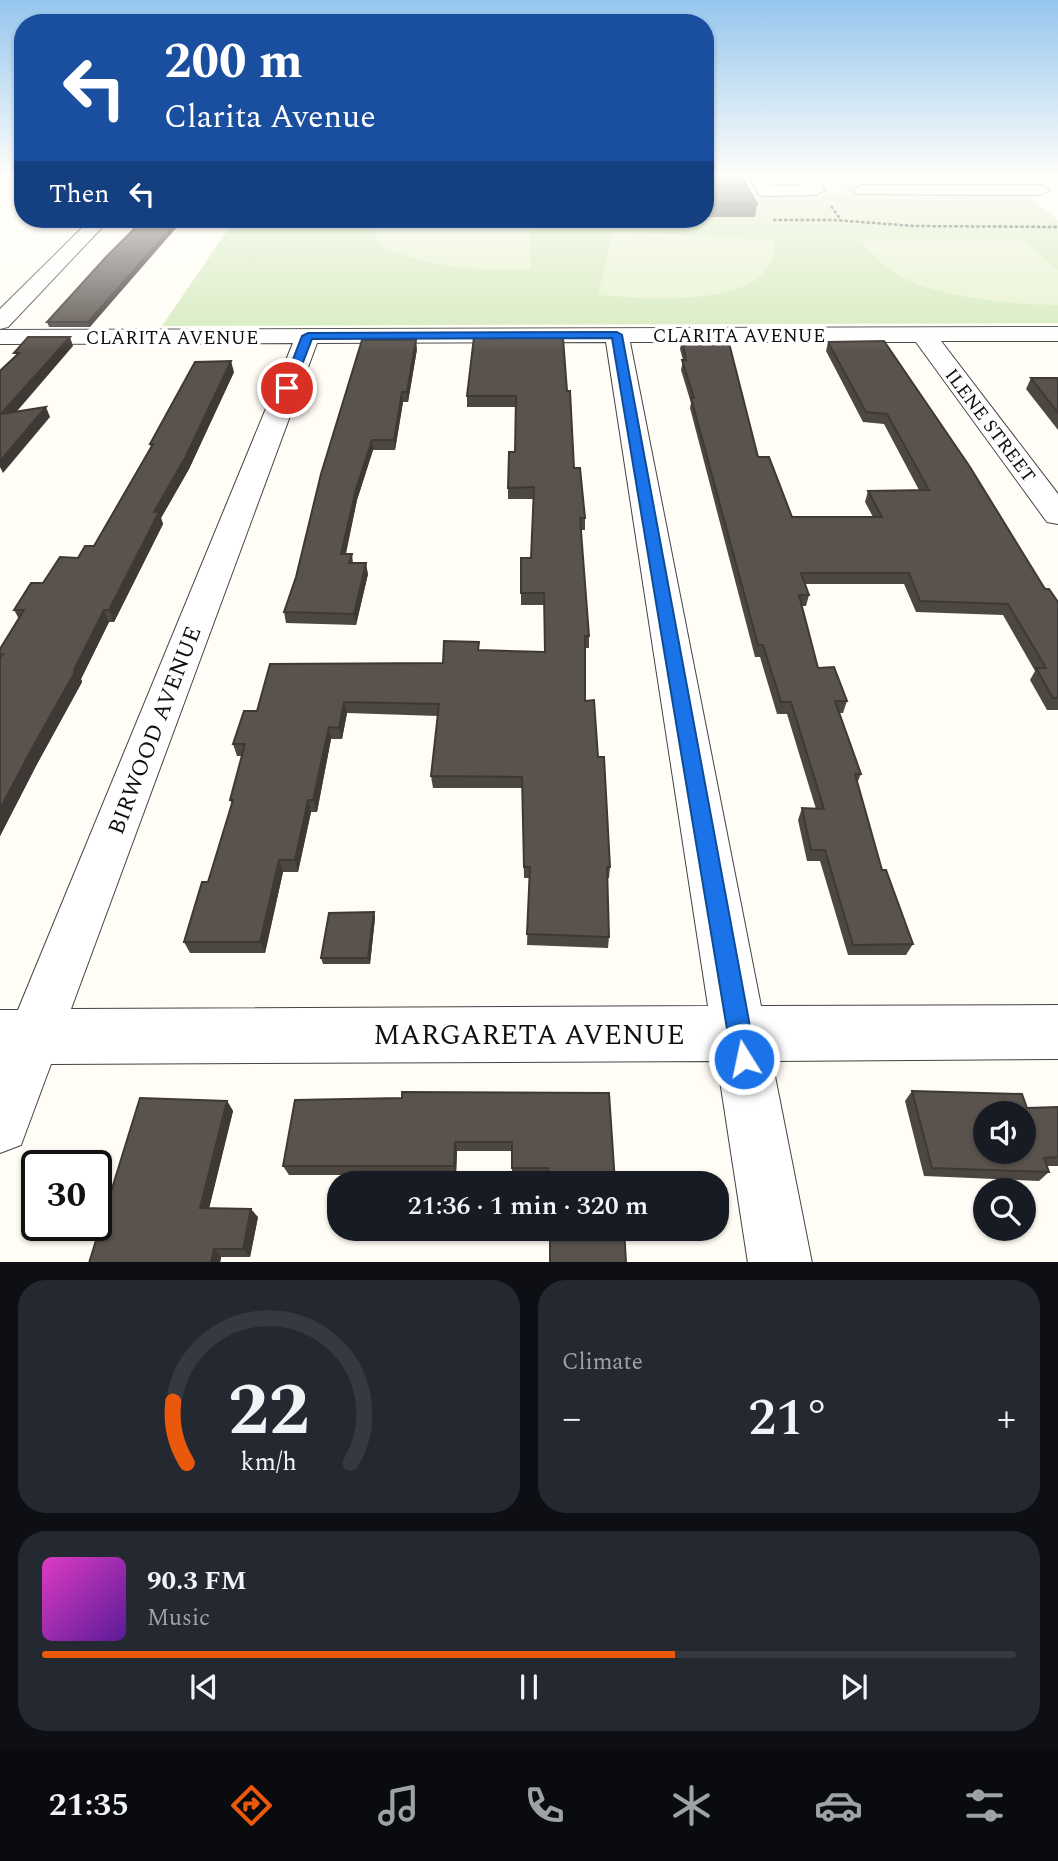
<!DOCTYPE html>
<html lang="en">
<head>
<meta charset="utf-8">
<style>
  :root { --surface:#171b24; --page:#242831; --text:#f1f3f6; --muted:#9ea1a6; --line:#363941; --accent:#ea580c }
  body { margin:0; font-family:Spectral,serif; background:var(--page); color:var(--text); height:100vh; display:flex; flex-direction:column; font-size:26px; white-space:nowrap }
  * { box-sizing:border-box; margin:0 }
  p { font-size:23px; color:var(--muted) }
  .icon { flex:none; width:38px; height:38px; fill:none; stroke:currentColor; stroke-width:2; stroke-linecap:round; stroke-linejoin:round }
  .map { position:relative; height:1262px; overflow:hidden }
  .details { display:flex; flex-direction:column; gap:18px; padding:18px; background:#0d0f14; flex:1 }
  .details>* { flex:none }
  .hud { position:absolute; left:14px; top:14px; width:700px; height:214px; border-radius:28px; box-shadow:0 2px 5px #0004; background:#1a4fa0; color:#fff; overflow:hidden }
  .fabs { position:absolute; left:973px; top:1101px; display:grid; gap:14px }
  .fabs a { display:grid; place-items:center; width:63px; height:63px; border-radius:50%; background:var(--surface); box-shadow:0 2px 5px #0004; font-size:35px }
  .speed { position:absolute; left:21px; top:1150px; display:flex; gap:14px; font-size:35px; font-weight:700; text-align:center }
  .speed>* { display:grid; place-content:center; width:91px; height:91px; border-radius:50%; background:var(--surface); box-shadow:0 2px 5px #0004; line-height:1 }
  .speed .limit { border:4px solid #111; border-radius:10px; background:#fff; color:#111 }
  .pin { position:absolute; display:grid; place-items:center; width:60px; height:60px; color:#fff; margin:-30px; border:4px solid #fff; border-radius:50%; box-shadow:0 2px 7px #0007 }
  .me { position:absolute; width:77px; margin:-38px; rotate:350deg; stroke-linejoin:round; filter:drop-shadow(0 0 5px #0008) }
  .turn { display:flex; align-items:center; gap:24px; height:147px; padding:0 35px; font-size:32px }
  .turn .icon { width:91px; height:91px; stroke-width:2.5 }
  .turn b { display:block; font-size:49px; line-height:60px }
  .then { display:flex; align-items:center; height:66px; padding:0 35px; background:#0003; gap:14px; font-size:26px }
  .big { font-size:52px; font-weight:600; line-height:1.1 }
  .details .card { flex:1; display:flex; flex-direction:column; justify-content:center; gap:10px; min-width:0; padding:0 24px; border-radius:28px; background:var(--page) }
  .details .dial { align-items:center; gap:0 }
  .dial svg { height:182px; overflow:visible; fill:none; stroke:var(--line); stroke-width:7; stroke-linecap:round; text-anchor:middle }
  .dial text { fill:var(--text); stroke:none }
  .song { display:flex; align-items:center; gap:21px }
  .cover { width:84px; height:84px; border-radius:10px; background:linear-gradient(135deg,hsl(310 70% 55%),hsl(270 70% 35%)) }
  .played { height:7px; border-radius:4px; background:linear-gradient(90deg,var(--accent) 65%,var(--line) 65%) }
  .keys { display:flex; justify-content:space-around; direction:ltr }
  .heat { display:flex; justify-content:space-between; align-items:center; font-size:38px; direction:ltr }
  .details .tiles { flex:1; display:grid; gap:18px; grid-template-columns:1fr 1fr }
  .card:last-child { grid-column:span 2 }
  .trip { position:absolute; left:327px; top:1171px; width:402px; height:70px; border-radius:28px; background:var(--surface); box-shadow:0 2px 5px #0004; font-weight:600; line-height:70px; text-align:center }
  .tabs { display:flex; height:112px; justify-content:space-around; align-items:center; background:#090b0e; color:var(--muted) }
  .tabs .icon { width:49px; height:49px }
  .tabs .on { color:var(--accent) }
  .tabs b { font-size:32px; color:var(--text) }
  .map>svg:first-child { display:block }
</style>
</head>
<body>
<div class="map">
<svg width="1058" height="1263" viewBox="0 0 1058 1263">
  <rect width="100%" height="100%" fill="#fffdf5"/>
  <path fill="#d5ebbd" d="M705,175h27l11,19h100l-11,-15 173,-1 53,42v103l-896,3 73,-107h470z"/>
  <g fill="#e6f2cf">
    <path d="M377,219h153l1,51c-54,-1 -105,0 -154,-27l-3,-16z"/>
    <path d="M613,231l161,9c6,73 -130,58 -176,55z"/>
    <path d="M860,239h162l36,32v34c-43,0 -127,-8 -163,-32 -14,-9 -25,-21 -35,-34z"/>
  </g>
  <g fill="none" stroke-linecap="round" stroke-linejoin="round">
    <defs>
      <g id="minor">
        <path d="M705,175h14l6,8 -3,4 -17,4z"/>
        <path d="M748,175h17l6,11 33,-1 -7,-10h17l11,15 -9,5 -51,1 -6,-1z"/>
        <path d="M862,185h179l9,5 -9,5 -185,-1 -3,-4z"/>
        <path d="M91,219h19l-102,108 -8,2v-20z"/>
        <path d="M1058,327v14h-117l117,153v30l-11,-2 -131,-180h-286l131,664 297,-1v54l-286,2 40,202h-64l-31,-202 -666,3 -30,81 -21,8v-143h18l275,-667 -293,1v-14zM606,342l102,664 -637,3 246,-666z"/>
      </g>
    </defs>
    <use href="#minor" stroke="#444" stroke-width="2"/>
    <g stroke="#333" stroke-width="2.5" stroke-dasharray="3.5 2" stroke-linecap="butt">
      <path d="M831,206l10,14"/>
      <path d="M773,220h61l80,6 144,1"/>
    </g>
    <use href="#minor" fill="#fff" fill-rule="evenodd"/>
  </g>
  <g fill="#4d4742">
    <path d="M722,175h19l16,29 -2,13h-50v-38l2,2 16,-4z"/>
    <path d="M144,219l-54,108h-41l-2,-5z"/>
    <path d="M682,339l76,118 34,60h81l-8,-15 3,-11 51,-1 -35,-66 -21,-2 -37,-71 2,-9 230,260v108h-11l-17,-30 5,-9 -32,-56 -87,-3 -12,-28h-99l4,11 -3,11h-4l16,62 29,33 -4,12h-4l22,61 -4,9 25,87 31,74 -7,11h-58l-28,-94h-13l-9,-41 4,-12 14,1 -29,-95h-10l-17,-57h-5l-65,-249 1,-5 -10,-33 2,-10 -3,-11z"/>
    <path d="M417,349l-9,53h-5l-8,48h-22l-16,50 -11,54h6l1,9 15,11 -12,51 -70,-2 -2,-11z"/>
    <path d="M234,372l-45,97 -28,49 2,6 -49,98h-5l-28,57 1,3 -45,82 -37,72v-187l19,-30 -5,-9 29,-27 51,-37 57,-98 -1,-4z"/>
    <path d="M1031,378h27v52l-32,-41z"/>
    <path d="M567,391l7,77 11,50v12h-4l8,106v12h-4v53l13,56 12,110 -1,11h-2l2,59 -1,11 -81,-3 2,-67h-5l-2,-90h-89l-2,-12 7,-60 -91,-3 -5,26h-11l-14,73h-6l-13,60h-15l-18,81h-75l-6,-11 24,-60 24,-78 -2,-4 12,-44h-5l-4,-12 24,-33 186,-48 36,-13 66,2 -1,-47h-23v-47h10l3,-59h-26v-11l7,-36 1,-45h-49v-11z"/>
    <path d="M374,912l1,6 -5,46h-47l-2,-6z"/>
    <path d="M912,1091l115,17 31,-1v59h-11l2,6 -10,9 -115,-5 -19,-75z"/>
    <path d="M402,1098l213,85h-67v-6h-36v-26h-55l-1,24h-167l-6,-9z"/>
    <path d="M227,1101l6,10 -24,97 49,9 -8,40h-29l-1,6h-131z"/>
  </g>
  <g fill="#3f3936">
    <path d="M179,219h5l-94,108 -2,-5z"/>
    <path d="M70,337l3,9 -67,78 -5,-10z"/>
    <path d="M416,340l1,9 -9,53 -1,-10z"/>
    <path d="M231,361l3,11 -45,97 -28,49 2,6 -49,98 -5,-12 45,-98z"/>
    <path d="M402,392l1,10 -8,48 -1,-10z"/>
    <path d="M46,407l4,10 -47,56 -3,-6v-6z"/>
    <path d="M372,440l1,10 -16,50 -14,65 -2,-11 15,-65z"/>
    <path d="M366,563l2,11 -12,51 -2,-11z"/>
    <path d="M104,610l5,12 -28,57 1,3 -45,82 -37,72v-27z"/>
    <path d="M344,702l3,11 -5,26 -3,-11z"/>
    <path d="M329,727l2,12 -14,73 -4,-12z"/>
    <path d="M308,800l3,12 -13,60 -3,-12z"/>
    <path d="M279,860l4,12 -18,81 -5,-11z"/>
    <path d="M374,912l1,6 -5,46 -2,-6z"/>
    <path d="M227,1101l6,10 -26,106 -7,-9z"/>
    <path d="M455,1142l2,9 -1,24 -2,-9z"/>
    <path d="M251,1209l7,8 -8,40 -7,-8z"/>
    <path d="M214,1249l7,8 -1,6h-9z"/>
  </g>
  <g fill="#5a524d" stroke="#3f3936" stroke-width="2" fill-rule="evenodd">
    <path d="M725,175h16l16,29h-52v-25l2,2 17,-4z"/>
    <path d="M144,219h35l-91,103h-41l60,-66z"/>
    <path d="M28,337h42l-69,77 45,-7 -46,54v-90l19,-18h-5z"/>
    <path d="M474,337l89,1 4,53h3l4,77h6l5,50h-5l9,118h-4v65l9,-1 4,57h6l6,110h-3l2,70 -82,-3 3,-67h-6l-2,-90 -91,-1 8,-72 -95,-2 -5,26 -10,-1 -16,73h-5l-13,60h-16l-19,82h-76l18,-60h6l25,-82h-3l15,-56h-12l11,-33h13l13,-47 173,-1 1,-22 35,1 -1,8 67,2 -1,-59h-23v-35h10l3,-71 -26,1 1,-36h6l1,-56h-49z"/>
    <path d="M682,339l44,1 4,7 28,110h11l23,60h90l-14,-26 61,-1 -42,-76 -21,-2 -38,-70 56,-1 86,126 75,122h4l9,13v96h-5l-17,-30h10l-38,-64 -88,-3 -11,-28h-108l8,22h-10l19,73 16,-1 13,34h-12l26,73h-6l27,96h4l27,74 -60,1 -28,-95h-14l-9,-42 22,1 -33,-107h-10l-18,-57h-5l-67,-247h3l-12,-38h4z"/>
    <path d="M362,340h54l-9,52h-5l-8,48h-22l-16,49 -15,65h11l-3,9h17l-12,51 -70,-2 12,-35 25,-103z"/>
    <path d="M231,361l-46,97 -31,54h5l-50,98h-5l-30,60h2l-46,82 -30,57v-151l3,-4h-3v-5l24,-39h-10l17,-27h12l17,-26 18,1 7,-12h9l59,-102h-3l45,-82z"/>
    <path d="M1031,378h27v35z"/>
    <path d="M374,912l-6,46h-47l8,-45z"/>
    <path d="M912,1091l110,3 5,14 31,-1v50l-14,1 5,14 -117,-4zM985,1113h39v39h-39z"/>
    <path d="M402,1092l207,1 6,90h-66l-1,-15h-36v-26h-57l-1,24h-171l12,-66 107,-2z"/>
    <path d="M140,1098l87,3 -27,107 51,1 -8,40h-29l-3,14h-122z"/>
    <path d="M550,1228h74l2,35h-76z"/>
  </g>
  <linearGradient id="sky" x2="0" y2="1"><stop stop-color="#95c6ee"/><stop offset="0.5" stop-color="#fffefa"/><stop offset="1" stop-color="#fffefa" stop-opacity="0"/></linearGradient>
  <rect width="1058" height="352" fill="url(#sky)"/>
  <path fill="#1a73e8" stroke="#114b97" stroke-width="2" d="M617,332l5,3 134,724 -4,8 -8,4 -9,-4 -3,-8 -120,-721 -300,1 -19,49 -6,4 -5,-4 20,-52 6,-3z"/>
  <g text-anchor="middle" stroke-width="7" stroke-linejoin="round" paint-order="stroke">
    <g font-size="19" fill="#111" stroke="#fff">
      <text x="739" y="342">CLARITA AVENUE</text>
      <text x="172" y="344">CLARITA AVENUE</text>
      <text transform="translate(991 425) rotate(53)" y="7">ILENE STREET</text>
    </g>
    <g font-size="23" fill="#111" stroke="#fff">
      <text transform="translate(154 730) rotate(-69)" y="8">BIRWOOD AVENUE</text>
    </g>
    <g font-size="28" fill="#111" stroke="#fff">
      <text x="529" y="1044">MARGARETA AVENUE</text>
    </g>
  </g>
</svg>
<div class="fabs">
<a><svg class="icon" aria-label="sound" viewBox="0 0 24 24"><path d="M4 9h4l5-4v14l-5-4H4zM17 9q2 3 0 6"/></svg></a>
<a><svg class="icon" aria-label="search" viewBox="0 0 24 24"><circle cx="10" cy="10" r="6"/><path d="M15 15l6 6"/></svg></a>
</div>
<div class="speed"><div class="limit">30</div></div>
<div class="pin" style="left:287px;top:388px;background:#d93025"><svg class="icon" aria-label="arrive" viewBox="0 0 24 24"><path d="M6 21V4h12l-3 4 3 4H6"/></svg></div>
<svg class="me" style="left:744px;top:1059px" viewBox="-20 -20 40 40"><circle r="17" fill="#1a73e8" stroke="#fff" stroke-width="3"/><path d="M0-11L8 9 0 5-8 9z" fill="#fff"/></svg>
<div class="trip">21:36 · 1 min · 320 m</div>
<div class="hud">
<div class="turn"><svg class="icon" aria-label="left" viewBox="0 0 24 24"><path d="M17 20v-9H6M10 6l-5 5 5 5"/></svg><div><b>200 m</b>Clarita Avenue</div></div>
<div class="then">Then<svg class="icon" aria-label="left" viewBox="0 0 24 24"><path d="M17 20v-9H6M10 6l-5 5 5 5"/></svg></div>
</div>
</div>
<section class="details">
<div class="tiles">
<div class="card dial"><svg viewBox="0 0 100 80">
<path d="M14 69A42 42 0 1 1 86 69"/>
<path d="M14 69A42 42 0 0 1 8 42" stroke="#ea580c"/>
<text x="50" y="56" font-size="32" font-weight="700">22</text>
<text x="50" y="72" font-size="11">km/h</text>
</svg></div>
<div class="card"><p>Climate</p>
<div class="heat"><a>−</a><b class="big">21°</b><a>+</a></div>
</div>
<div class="card">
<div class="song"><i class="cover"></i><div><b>90.3 FM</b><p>Music</p></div></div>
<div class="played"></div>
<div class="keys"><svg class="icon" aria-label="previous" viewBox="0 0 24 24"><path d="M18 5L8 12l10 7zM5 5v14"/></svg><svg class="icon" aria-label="pause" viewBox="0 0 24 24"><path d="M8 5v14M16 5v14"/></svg><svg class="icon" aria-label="next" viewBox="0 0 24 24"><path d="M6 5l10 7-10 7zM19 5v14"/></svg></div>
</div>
</div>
</section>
<nav class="tabs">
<b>21:35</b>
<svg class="icon on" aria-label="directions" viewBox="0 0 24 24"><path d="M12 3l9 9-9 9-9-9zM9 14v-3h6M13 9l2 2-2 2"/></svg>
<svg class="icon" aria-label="music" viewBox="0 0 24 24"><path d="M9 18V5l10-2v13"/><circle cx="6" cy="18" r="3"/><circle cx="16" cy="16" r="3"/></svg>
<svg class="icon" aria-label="phone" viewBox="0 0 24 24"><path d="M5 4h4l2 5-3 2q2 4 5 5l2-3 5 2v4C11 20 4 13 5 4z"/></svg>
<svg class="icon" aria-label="climate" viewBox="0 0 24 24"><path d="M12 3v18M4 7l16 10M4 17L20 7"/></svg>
<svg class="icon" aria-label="car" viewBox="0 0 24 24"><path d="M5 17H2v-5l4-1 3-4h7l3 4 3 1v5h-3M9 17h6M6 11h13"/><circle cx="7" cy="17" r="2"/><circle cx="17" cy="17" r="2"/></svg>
<svg class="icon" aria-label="filters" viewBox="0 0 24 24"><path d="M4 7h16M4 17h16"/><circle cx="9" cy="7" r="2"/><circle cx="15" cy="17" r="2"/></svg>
</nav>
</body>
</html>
